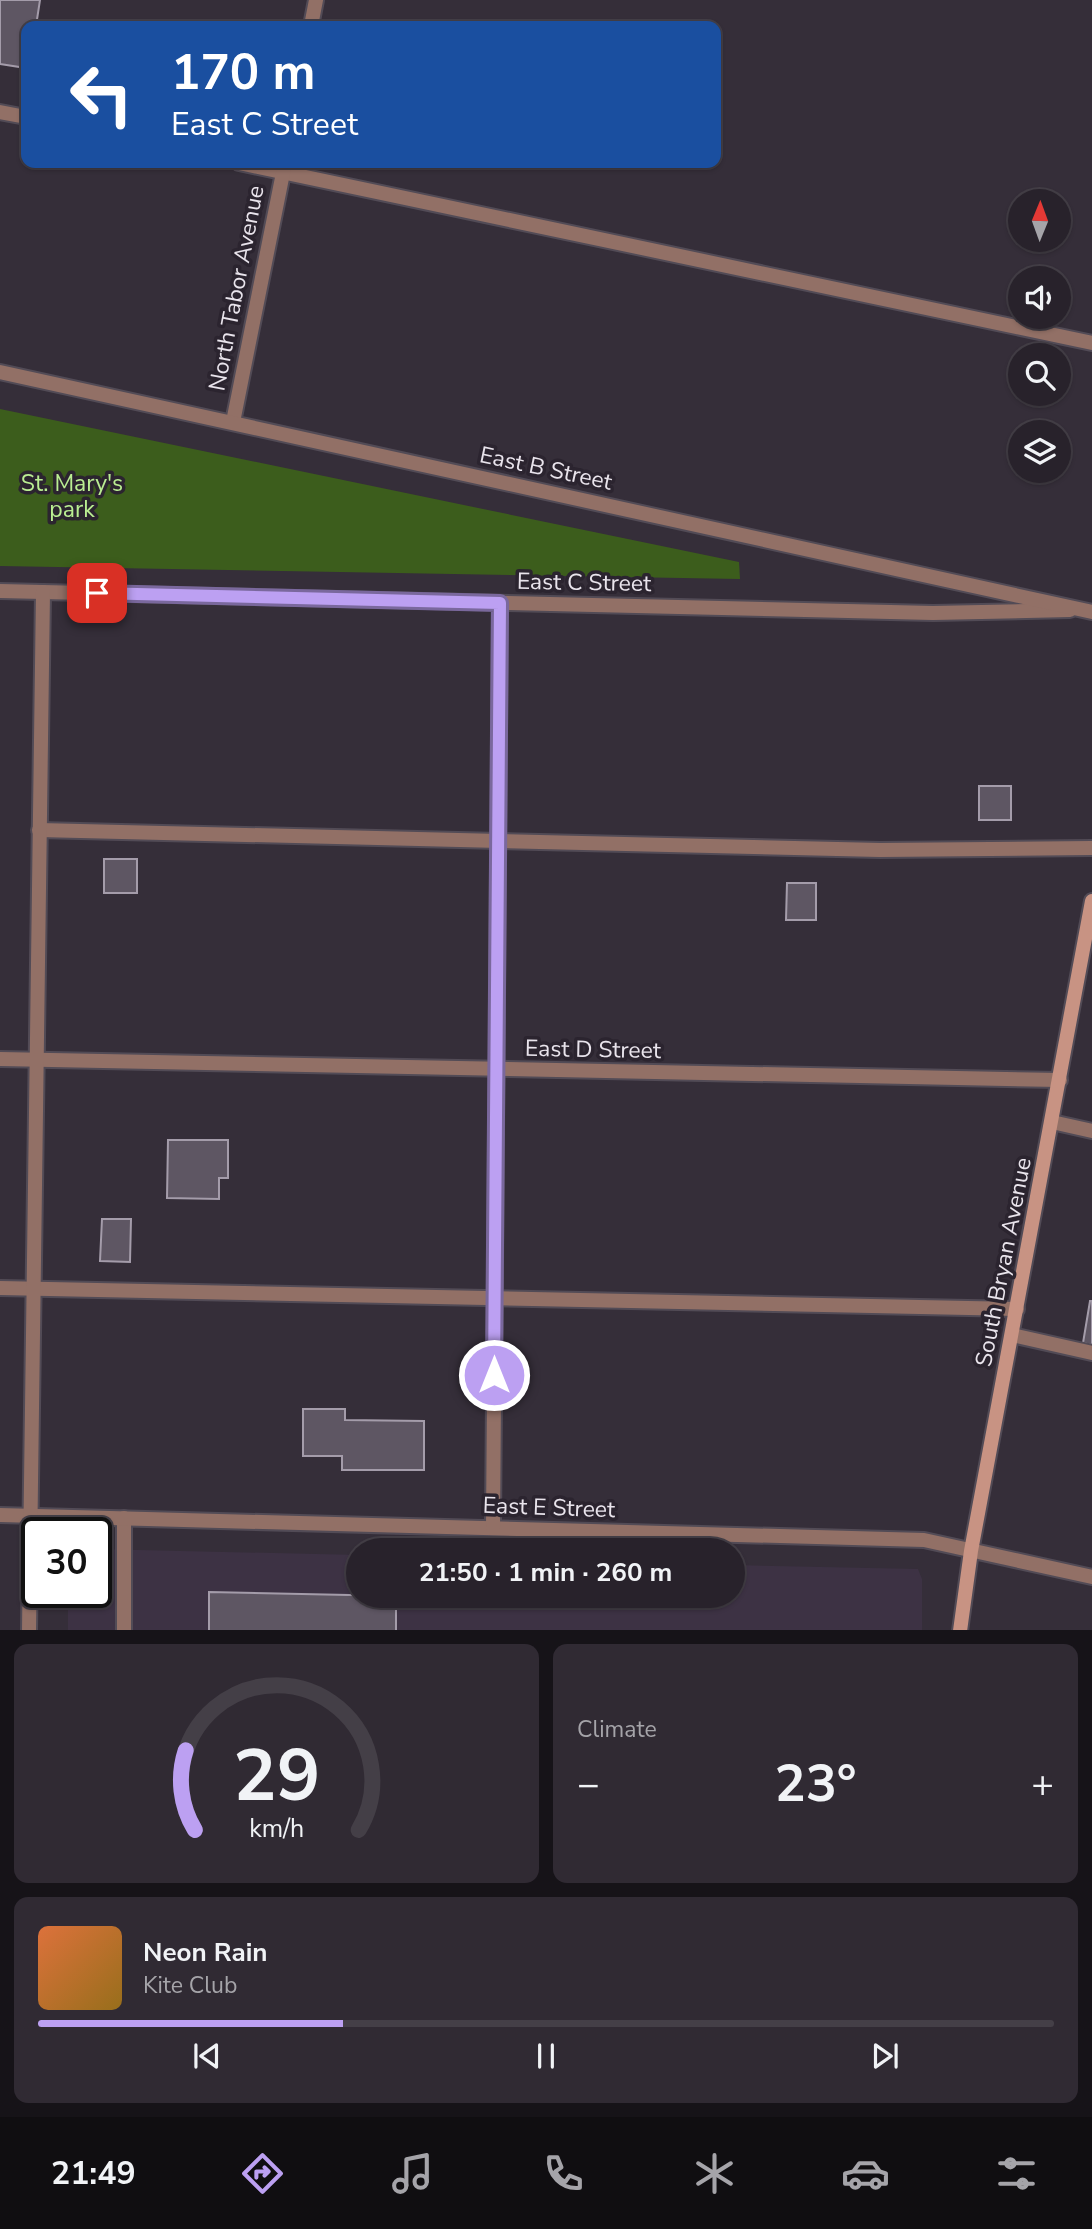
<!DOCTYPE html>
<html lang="en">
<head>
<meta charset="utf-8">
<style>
  :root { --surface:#28222b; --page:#302a33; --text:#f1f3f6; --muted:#a5a4a9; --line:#443f47; --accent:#bca0f2 }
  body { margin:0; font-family:"Nunito Sans",sans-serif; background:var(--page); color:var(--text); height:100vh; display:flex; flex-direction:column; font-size:26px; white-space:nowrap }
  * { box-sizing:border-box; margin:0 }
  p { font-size:23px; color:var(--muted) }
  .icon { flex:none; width:38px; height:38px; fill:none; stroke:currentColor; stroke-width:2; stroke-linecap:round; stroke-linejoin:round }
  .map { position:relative; height:1630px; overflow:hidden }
  .sheet { display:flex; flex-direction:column; gap:14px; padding:14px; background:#161318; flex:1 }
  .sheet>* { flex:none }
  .guide { position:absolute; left:21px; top:21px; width:700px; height:147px; border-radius:14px; box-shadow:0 2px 5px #0004,0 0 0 2px var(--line); background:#1a4fa0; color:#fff; overflow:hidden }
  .needle { width:46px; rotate:1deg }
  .fabs { position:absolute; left:1008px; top:189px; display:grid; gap:14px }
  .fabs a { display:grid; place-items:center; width:63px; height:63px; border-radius:50%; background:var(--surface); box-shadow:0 2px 5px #0004,0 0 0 2px var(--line); font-size:35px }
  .speed { position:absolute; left:21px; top:1517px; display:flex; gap:14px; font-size:35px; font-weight:700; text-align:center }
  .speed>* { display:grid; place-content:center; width:91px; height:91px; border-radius:50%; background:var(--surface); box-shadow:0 2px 5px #0004,0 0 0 2px var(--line); line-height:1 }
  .speed .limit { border:4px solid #111; border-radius:10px; background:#fff; color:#111 }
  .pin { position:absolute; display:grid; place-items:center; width:60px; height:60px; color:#fff; margin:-30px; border-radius:14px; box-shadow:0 4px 10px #0006 }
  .me { position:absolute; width:77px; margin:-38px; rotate:0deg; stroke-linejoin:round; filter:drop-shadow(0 0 5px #0008) }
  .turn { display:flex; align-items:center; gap:24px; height:147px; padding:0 35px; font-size:32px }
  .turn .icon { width:91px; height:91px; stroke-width:2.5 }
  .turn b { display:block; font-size:49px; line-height:60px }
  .big { font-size:52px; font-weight:700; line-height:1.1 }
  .sheet .widget { flex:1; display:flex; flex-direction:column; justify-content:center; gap:10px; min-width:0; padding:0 24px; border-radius:14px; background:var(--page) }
  .sheet .dial { align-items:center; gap:0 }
  .dial svg { height:182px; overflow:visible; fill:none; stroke:var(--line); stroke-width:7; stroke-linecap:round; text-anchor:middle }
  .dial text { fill:var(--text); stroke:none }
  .song { display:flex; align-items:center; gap:21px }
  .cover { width:84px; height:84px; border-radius:10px; background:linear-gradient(135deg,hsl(20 70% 55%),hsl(40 70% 35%)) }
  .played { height:7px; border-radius:4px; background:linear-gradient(90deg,var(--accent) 30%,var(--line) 30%) }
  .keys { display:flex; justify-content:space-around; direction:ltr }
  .heat { display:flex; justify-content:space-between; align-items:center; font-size:38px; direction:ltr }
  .sheet .tiles { flex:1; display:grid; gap:14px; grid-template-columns:1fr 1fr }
  .widget:last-child { grid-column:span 2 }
  .trip { position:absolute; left:346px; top:1538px; width:399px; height:70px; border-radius:35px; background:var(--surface); box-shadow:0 2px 5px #0004,0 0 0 2px var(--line); font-weight:700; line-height:70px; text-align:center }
  .tabs { display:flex; height:112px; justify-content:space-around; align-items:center; background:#100e11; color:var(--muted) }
  .tabs .icon { width:49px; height:49px }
  .tabs .active { color:var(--accent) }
  .tabs b { font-size:32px; color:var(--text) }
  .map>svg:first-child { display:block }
</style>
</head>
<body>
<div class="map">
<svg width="1092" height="1631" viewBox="0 0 1092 1631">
  <rect width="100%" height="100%" fill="#352e39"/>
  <path fill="#3d3244" d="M96,1549l263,6v41h374v-31l185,4 4,10v51l-854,1v-38l28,-1z"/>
  <path fill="#3c5d1c" d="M0,409l739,153 1,17 -740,-13z"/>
  <g fill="#5e5663" stroke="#a49caa" stroke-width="2">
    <path d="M0,0h40l-4,26h-10v42l-26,-4z"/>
    <rect x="979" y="786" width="32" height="34"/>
    <rect x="104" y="859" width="33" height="34"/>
    <path d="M787,883h29v37h-30z"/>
    <path d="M168,1140h60v38h-9v21l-52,-1z"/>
    <path d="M102,1219h29l-1,43 -30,-1z"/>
    <path d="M1090,1301h2v44l-9,-2z"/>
    <path d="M303,1409h42v11l79,1v49h-82v-14h-39z"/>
    <path d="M209,1592l187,4v35h-187z"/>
  </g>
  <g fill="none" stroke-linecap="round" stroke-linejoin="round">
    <defs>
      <g id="service">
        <path d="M0,112l26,5"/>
        <path d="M239,163l853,180"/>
        <path d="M39,830l841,20 212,-2"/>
        <path d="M0,1288l1017,21"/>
        <path d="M1012,1335l80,18"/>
        <path d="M124,1518v113"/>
      </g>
      <g id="minor">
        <path d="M311,26l5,-26"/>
        <path d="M233,422l52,-259"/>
        <path d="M0,591l933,22 137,-3"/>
        <path d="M0,1059l1060,21"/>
        <path d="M1052,1122l40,9"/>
        <path d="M0,1515l924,25 168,37"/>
        <path d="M493,1528l7,-925"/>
        <path d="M29,1631l14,-1039"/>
      </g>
      <path id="tertiary" d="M0,372l1092,240"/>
      <path id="secondary" d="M960,1631l11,-80 121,-650"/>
    </defs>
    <use href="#service" stroke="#524b56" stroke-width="18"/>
    <use href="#minor" stroke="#524b56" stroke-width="18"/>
    <use href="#tertiary" stroke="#524b56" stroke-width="18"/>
    <use href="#secondary" stroke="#524b56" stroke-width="18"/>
    <use href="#service" stroke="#927066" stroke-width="14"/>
    <use href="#minor" stroke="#927066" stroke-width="14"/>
    <use href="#tertiary" stroke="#927066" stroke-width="14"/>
    <use href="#secondary" stroke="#c89383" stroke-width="14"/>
  </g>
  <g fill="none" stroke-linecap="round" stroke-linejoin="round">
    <defs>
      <path id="route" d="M97,593l403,10 -6,772"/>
    </defs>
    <use href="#route" stroke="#7a689d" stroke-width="18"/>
    <use href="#route" stroke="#bca0f2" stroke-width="12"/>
  </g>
  <g text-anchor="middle" stroke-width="7" stroke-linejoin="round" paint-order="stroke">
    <g font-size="23" fill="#e9e4ec" stroke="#2b242f">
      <text transform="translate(236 288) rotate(-79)" y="8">North Tabor Avenue</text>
      <text transform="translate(546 468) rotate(12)" y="8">East B Street</text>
      <text transform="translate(584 582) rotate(1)" y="8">East C Street</text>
      <text transform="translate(593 1049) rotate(1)" y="8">East D Street</text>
      <text transform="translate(1003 1262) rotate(-79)" y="8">South Bryan Avenue</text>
      <text transform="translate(549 1507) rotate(2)" y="8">East E Street</text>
    </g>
    <g font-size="23" fill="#baee92" stroke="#2b242f">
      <text x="72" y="491">St. Mary's<tspan x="72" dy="26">park</tspan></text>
    </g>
  </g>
</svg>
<div class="fabs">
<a><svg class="needle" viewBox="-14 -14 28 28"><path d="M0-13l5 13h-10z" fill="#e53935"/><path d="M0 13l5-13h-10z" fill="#a5a4a9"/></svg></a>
<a><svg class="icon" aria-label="sound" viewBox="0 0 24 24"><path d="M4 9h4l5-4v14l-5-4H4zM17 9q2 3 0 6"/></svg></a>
<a><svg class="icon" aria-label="search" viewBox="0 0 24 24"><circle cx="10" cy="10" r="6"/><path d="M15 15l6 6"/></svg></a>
<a><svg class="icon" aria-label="layers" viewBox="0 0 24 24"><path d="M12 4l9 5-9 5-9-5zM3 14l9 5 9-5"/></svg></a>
</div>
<div class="speed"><div class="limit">30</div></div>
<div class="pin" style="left:97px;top:593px;background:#d93025"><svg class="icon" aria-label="arrive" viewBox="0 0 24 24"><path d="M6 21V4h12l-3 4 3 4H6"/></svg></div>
<svg class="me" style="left:494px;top:1375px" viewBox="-20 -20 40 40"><circle r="17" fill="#bca0f2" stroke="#fff" stroke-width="3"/><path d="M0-11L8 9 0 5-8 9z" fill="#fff"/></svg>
<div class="trip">21:50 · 1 min · 260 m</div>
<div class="guide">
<div class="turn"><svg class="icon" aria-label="left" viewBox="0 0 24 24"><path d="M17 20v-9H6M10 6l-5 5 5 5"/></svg><div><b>170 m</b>East C Street</div></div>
</div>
</div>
<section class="sheet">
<div class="tiles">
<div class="widget dial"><svg viewBox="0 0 100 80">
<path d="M14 69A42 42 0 1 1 86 69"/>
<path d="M14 69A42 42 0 0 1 10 34" stroke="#bca0f2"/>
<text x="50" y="56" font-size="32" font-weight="700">29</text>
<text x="50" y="72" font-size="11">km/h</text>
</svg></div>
<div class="widget"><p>Climate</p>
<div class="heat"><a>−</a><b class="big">23°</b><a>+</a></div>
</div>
<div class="widget">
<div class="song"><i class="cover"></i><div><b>Neon Rain</b><p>Kite Club</p></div></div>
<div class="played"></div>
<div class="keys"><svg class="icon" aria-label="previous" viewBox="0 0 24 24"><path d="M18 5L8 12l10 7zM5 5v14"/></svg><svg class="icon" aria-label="pause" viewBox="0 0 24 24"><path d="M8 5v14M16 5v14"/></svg><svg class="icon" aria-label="next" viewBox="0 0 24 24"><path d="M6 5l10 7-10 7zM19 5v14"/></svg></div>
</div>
</div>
</section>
<nav class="tabs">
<b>21:49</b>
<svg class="icon active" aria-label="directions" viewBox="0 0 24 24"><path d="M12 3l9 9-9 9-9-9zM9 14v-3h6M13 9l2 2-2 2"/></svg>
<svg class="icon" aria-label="music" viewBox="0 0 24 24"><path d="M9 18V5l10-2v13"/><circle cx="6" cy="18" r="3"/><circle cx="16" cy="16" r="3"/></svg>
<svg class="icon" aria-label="phone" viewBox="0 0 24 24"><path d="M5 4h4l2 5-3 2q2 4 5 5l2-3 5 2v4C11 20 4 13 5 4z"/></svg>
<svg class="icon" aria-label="climate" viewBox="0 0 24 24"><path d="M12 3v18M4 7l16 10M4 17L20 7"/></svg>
<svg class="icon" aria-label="car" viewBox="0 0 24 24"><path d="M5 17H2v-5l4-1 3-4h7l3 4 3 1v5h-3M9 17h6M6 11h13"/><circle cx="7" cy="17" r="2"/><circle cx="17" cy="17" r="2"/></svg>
<svg class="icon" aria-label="filters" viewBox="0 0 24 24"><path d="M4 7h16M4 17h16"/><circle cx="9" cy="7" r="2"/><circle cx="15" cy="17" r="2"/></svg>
</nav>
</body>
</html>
